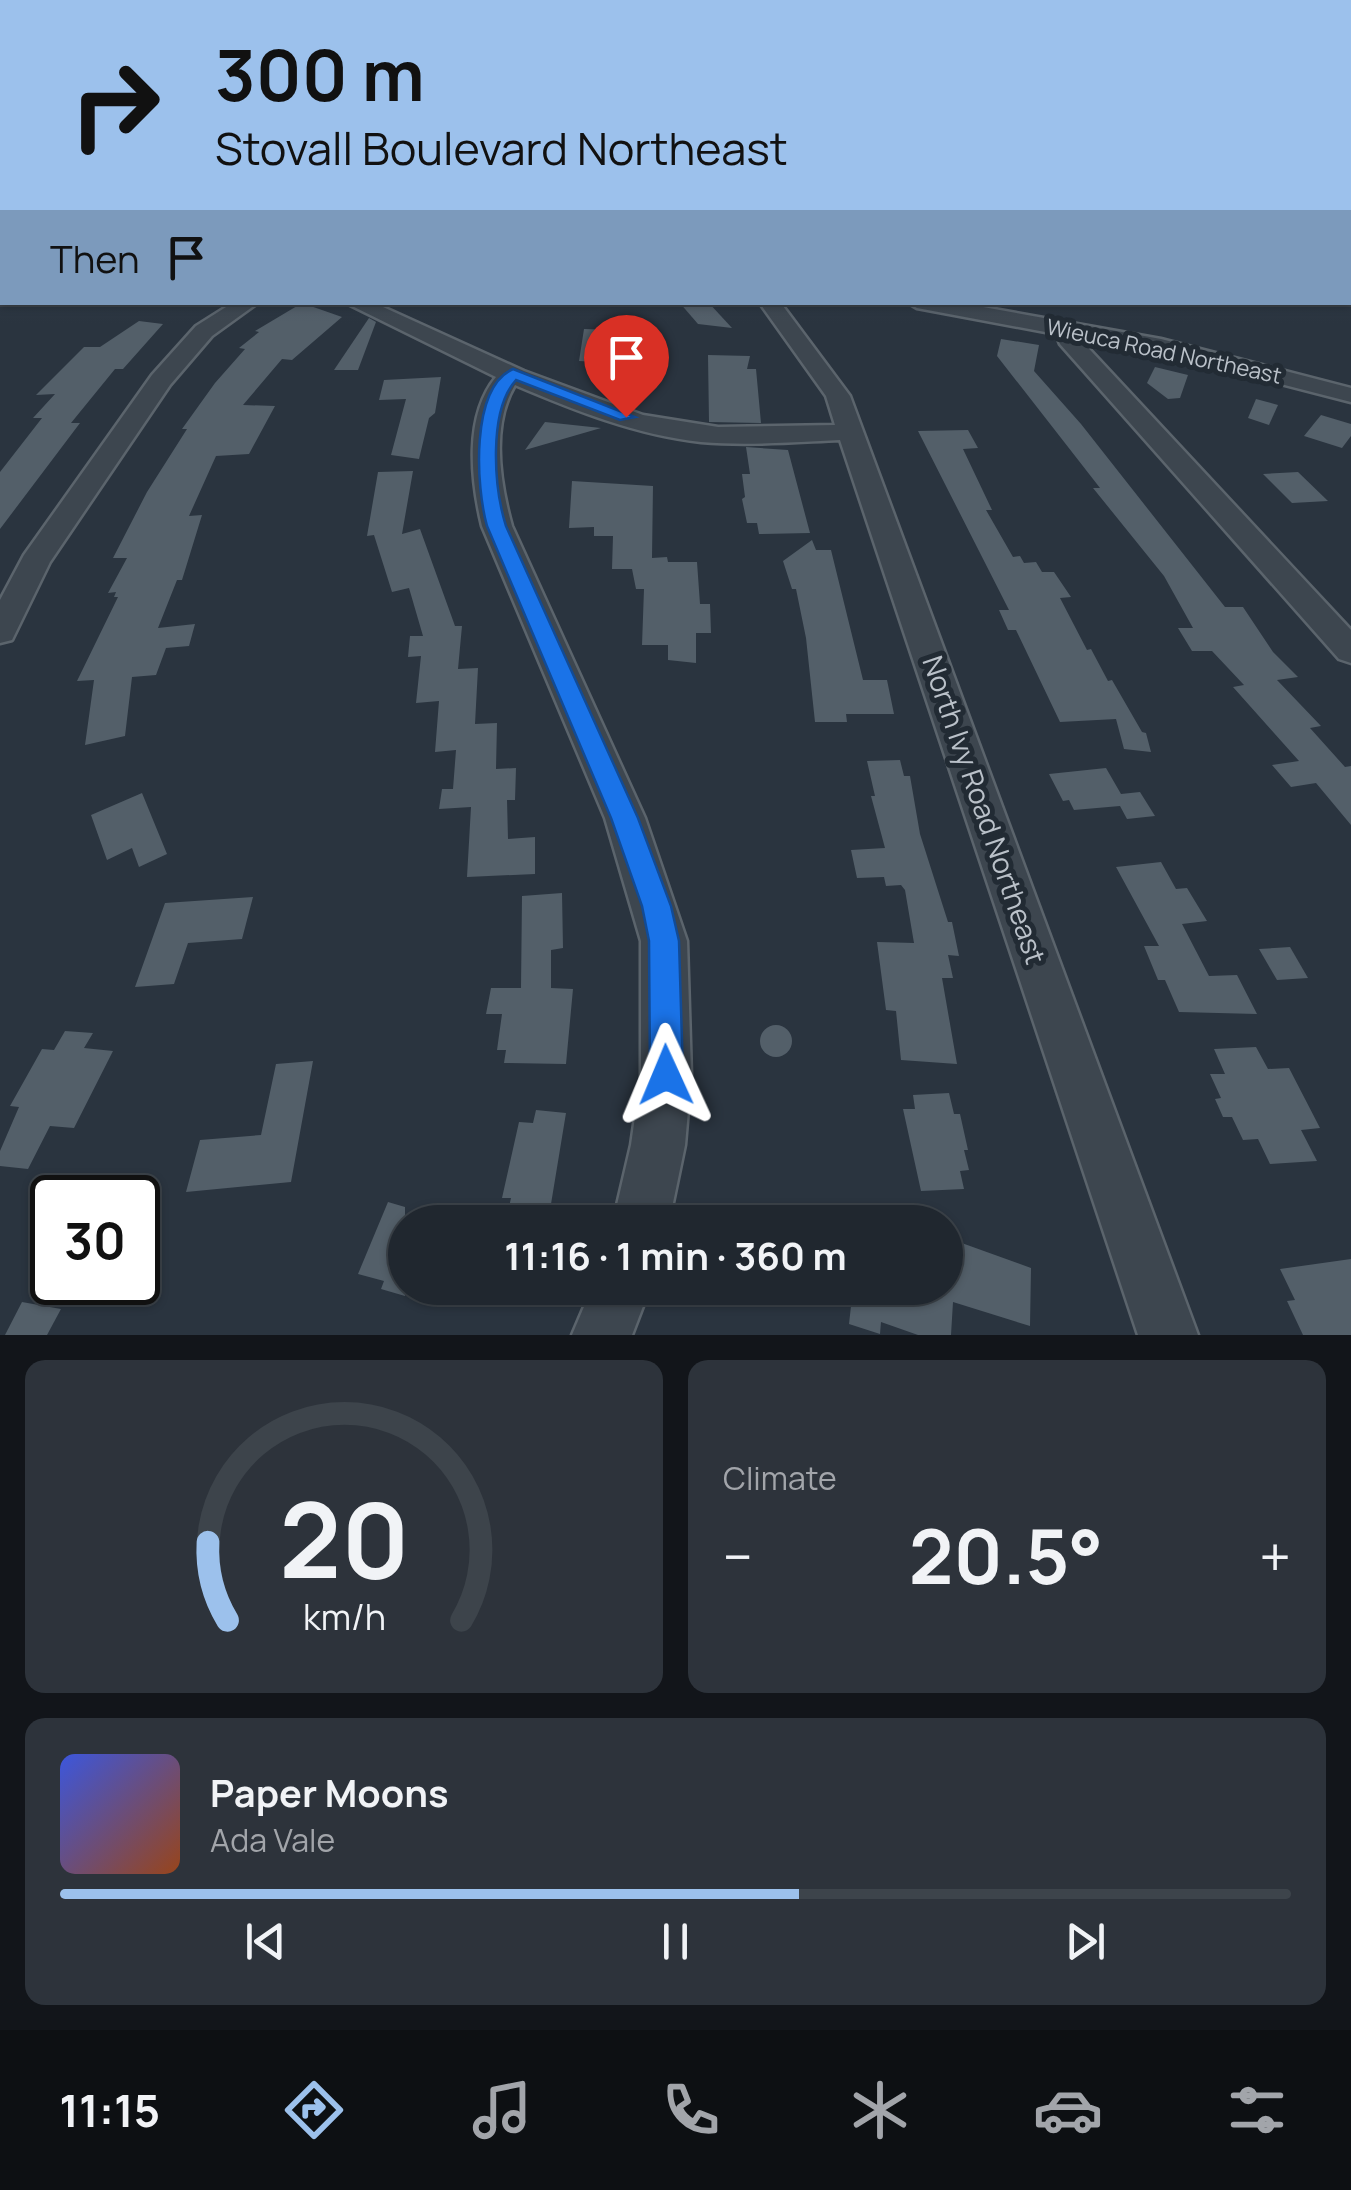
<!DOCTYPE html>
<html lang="en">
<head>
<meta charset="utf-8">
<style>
  :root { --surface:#20272f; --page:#2d333b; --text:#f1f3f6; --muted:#a2a5aa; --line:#3d444b; --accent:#9cc1ec }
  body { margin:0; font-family:Manrope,sans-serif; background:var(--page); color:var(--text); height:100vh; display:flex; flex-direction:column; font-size:38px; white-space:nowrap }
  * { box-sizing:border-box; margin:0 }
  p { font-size:32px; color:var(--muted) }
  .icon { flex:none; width:55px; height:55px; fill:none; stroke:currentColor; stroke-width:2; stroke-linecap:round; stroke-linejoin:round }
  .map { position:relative; height:1335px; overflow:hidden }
  .details { display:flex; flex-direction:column; gap:25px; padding:25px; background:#12151a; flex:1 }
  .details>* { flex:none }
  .top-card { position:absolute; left:0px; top:0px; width:1352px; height:305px; box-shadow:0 2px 8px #0004,0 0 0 2px var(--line); background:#9cc1ec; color:#111; overflow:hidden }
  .speed { position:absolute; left:30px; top:1175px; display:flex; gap:20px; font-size:50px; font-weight:700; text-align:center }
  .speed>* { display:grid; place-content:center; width:130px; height:130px; border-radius:50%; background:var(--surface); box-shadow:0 2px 8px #0004,0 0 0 2px var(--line); line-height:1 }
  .speed .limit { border:5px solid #111; border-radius:15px; background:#fff; color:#111 }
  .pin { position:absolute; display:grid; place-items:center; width:85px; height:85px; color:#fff; margin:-102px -42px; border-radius:50% 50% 50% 0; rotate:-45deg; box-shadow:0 0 10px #0007 }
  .pin .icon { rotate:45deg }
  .me { position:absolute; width:110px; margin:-55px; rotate:359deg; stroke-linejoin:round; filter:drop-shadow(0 0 8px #0008) }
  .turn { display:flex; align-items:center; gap:35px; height:210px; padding:0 50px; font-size:45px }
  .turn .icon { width:130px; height:130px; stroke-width:2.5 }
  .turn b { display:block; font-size:70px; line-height:85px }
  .then { display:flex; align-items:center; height:95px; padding:0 50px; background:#0003; gap:20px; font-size:38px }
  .big { font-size:75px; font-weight:700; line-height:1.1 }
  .details .widget { flex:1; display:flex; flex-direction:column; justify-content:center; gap:15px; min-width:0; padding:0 35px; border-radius:20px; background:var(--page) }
  .details .dial { align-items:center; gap:0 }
  .dial svg { height:260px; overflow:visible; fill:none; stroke:var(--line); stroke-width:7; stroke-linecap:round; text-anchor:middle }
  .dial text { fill:var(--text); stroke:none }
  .song { display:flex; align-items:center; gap:30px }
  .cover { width:120px; height:120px; border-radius:15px; background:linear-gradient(135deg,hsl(230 70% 55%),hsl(20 70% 35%)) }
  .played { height:10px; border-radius:5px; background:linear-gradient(90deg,var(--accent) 60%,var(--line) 60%) }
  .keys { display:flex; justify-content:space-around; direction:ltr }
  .heat { display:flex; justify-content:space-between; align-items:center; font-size:55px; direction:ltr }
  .details .tiles { flex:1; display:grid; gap:25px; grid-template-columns:1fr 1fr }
  .widget:last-child { grid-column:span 2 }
  .trip { position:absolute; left:388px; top:1205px; width:575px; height:100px; border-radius:50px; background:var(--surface); box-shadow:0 2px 8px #0004,0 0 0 2px var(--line); font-weight:700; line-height:100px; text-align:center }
  .dock { display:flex; height:160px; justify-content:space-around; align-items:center; background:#0d1013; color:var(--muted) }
  .dock .icon { width:70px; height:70px }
  .dock .current { color:var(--accent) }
  .dock b { font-size:45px; color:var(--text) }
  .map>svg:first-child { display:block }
</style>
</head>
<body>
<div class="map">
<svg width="1351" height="1335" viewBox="0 0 1351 1335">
  <rect width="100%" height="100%" fill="#2a343f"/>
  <g fill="#535f69">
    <path d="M679,302h29l24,26 -34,-4z"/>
    <path d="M302,303l40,14 -50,43 -10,-1 -39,46 32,1 -26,48 -33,2 -27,60 13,-1 -20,65h-5l-19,48 37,-4 -6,22 -23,2 -10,27 -24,2 -7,59 -40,9 9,-65 -17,1 41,-84h-4l2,-5 -8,1 19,-35h-14l34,-66 40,-63h-5l33,-46 30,-34 -6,-1 20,-16 -4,-1z"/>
    <path d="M369,318l7,4 -18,48h-24z"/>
    <path d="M139,321l24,3 -40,45h-8l-44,54h9l-80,106v-57l42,-54h-9l22,-24 -19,1 48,-48h16z"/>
    <path d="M584,329l31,1 -4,33 -32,-2z"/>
    <path d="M1001,339l38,6 -5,26 47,53 144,183h18l30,45 25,25 -21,3 44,46 -11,2 35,39 6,-1v59l-35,-42 -25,4 -19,-22 27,-4 -66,-74 11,-2 -32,-34h-20l-14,-23h15l-29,-52 -71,-88h7l-103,-132z"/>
    <path d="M708,355l42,1 -3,13h9l5,54 -52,-1z"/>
    <path d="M1155,367l33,8 -8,23 -12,1 -21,-16z"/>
    <path d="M441,377l-6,36 -6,5 -10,41 -28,-4 15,-56 -27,1 5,-20z"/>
    <path d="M1256,399l22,6 -9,20 -21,-7z"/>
    <path d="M1321,415l30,9v12l-9,12 -38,-12z"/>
    <path d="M545,422l56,6 -76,22z"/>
    <path d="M968,430l10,18 -15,1 29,61h-6l27,47 7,-1 4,7 12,-1 6,10h12l17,25 -11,1 27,52 4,-1 17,32 4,-1 30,52 4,1 5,19 -27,-3 -8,-30 -56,3 -44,-92h-8l-9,-20h10l-91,-179z"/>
    <path d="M746,447l42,3 22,83 -51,1 -2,-11h-10l-5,-24 3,-2 -3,-23h8z"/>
    <path d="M413,471l-11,63 18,-5 35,97h7l-4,43 20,-1 -3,56 22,-1 -1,46 20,-1 -1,32h-8l1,39 27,-2v37l-68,3 4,-70 -32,2 3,-20h11l3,-39 -21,2 4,-51 -23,2 5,-47 -13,1 2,-21h13l-14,-48 -17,4 -18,-57 -7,1 11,-64z"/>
    <path d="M1298,472l30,29 -36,2 -29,-29z"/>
    <path d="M572,481l81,5 -1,72 15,-1 1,5h29l3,42h10l1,29h-15v30l-28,-3v-15h-26l2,-56h-8l-4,-20h-20l1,-33h-19v-9l-25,1z"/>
    <path d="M812,540l4,10h15l32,130h24l7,34h-48l1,8h-32l-9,-84 -10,-49h-4l-9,-28z"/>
    <path d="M900,760l4,16h6l10,58 28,88h4l7,34 -11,-1 5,23h-11l15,86 -56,-4 -5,-49 -10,-1 -9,-68 37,1 -9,-53 -4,-5 -15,1 -2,-9 -27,1 -6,-28 34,-2 -14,-52h4l-8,-35z"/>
    <path d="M1106,768l15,26 19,-2 15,24 -28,3 -7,-13 -46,4 -5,-10 -6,1 -14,-27z"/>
    <path d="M142,793l25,61 -28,13 -7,-19 -25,12 -16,-45z"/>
    <path d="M1161,862l15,27 11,-1 20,33 -25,3 27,52 28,-1 20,39 -78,-2 -14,-32h-7l-14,-34h15l-43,-79z"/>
    <path d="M562,893l1,55 -12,2v38l22,1 -7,75 -62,-1 2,-13h-9l5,-36h-16l5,-26h30l1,-92z"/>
    <path d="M253,897l-11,42 -54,4 -14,41 -39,3 30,-84z"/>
    <path d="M1290,947l18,31 -31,2 -18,-31z"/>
    <circle cx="776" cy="1041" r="16"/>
    <path d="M65,1031l28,2 -9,15 29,3 -39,77 -24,-2 -22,43 -28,-3v-15l19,-44 -9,-1 32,-57 12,1z"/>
    <path d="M1256,1047l12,22 21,-1 31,60 -19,2 16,31 -47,3 -12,-25 -15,1 -11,-23h-9l-8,-18 6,-1 -11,-24h15l-11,-25z"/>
    <path d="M313,1061l-22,121 -105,10 14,-52 61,-5 15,-71z"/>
    <path d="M949,1093l5,21h6l8,36h-4l5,20 -9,1 4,18 -43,2 -18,-82h12l-2,-14z"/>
    <path d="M536,1110l30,3 -15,91 -7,-1 -3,16 -34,-3 4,-18h-9l17,-76 14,1z"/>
    <path d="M388,1202l17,5v89l-24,-7 3,-8 -26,-7z"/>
    <path d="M945,1237l86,31 -1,58 -77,-24 -2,33h-33l-37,-13 -1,12 -31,-10 4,-36h92z"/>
    <path d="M1351,1259v76h-48l-16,-34 8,-1 -15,-31z"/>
    <path d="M22,1302l39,7 -14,26h-42z"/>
  </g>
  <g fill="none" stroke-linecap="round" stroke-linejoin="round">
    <defs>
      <g id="minor">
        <path d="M2,243v13l-2,1v-13z"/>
        <path d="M234,302h25l-47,34 -42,49 -120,177 -38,78 -12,3v-43l24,-45 128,-180 44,-49z"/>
        <path d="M344,302h28l152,69 119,44 75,12 117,-2 -9,-29 -67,-94h21l70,94 348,939h-60l-298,-895c-46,2 -93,6 -139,2 -65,-7 -127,-32 -186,-57 -24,40 -15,98 -3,141l133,292 42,123 4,134 -6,70 -16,77h-56l18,-77 10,-70v-134l-36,-123 -123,-292c-11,-46 -18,-110 14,-149z"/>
        <path d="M907,302h48l206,37 190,49v14l-191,-49 -81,-15 272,292v33l-12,-4 -279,-315 -4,-10 -139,-26z"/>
        <path d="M592,1288h58l-18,47h-60z"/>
      </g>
      <path id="highway" d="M1350,207l1,1v16l-1,-1z"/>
    </defs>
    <use href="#minor" stroke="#5b646c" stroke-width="5"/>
    <use href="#highway" stroke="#485159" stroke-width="5"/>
    <use href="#minor" fill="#3d464f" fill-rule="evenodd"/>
    <use href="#highway" fill="#74685b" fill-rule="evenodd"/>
  </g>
  <linearGradient id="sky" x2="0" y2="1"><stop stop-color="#171d23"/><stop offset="0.42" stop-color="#445063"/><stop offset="1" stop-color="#445063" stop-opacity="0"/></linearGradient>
  <rect width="1351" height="323" fill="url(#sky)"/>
  <path fill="#1a73e8" stroke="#114b97" stroke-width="2.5" d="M513,369l122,48 -15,3 -104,-40c-28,31 -22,108 -10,146l132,292 33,88 8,35 4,134 -5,12 -12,5 -11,-5 -5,-12 -1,-134 -7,-35 -31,-88 -124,-292c-11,-39 -17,-138 26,-157z"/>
  <g text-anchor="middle" stroke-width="10" stroke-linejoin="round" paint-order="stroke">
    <g font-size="22" fill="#bac1c9" stroke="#222b34">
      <text transform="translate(1164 351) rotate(12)" y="8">Wieuca Road Northeast</text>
    </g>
    <g font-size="28" fill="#bac1c9" stroke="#222b34">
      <text transform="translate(984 810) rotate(71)" y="10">North Ivy Road Northeast</text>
    </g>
  </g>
</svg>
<div class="speed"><div class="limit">30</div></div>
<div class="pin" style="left:626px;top:417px;background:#d93025"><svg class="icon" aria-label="arrive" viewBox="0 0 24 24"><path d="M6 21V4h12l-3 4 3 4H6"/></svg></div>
<svg class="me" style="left:666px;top:1075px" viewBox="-20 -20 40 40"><path d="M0-17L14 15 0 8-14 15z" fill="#1a73e8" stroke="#fff" stroke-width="4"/></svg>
<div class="trip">11:16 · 1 min · 360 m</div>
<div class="top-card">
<div class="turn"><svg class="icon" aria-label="right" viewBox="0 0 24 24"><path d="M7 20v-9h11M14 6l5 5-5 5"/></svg><div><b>300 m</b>Stovall Boulevard Northeast</div></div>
<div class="then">Then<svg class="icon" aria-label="arrive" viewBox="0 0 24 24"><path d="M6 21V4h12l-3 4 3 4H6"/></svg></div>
</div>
</div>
<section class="details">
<div class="tiles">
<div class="widget dial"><svg viewBox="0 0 100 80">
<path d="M14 69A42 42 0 1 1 86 69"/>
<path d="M14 69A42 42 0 0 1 8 45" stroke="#9cc1ec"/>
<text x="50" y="56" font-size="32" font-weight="700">20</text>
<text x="50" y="72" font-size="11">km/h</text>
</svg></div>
<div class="widget"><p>Climate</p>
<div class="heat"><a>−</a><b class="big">20.5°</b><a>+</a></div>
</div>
<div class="widget">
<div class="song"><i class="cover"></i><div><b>Paper Moons</b><p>Ada Vale</p></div></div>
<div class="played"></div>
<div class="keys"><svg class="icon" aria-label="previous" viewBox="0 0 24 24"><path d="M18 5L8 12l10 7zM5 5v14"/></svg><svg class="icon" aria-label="pause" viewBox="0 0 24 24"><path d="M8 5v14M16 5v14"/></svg><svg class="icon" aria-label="next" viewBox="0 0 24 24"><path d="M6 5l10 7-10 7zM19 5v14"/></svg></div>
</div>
</div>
</section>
<nav class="dock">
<b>11:15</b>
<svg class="icon current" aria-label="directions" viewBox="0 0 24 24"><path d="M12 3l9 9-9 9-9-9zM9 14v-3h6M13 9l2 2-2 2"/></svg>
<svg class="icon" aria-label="music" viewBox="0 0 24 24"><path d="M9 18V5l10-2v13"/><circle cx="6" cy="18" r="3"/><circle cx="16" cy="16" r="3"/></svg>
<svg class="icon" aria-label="phone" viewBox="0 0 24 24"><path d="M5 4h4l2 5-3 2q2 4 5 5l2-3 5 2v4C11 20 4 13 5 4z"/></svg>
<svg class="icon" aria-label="climate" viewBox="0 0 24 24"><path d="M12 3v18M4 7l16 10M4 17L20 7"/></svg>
<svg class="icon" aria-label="car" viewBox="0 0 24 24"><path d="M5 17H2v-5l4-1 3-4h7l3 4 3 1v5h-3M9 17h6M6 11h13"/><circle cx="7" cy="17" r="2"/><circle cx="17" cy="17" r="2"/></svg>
<svg class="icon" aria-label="filters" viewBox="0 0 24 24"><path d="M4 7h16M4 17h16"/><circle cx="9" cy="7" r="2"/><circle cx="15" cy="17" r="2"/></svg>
</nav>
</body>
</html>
